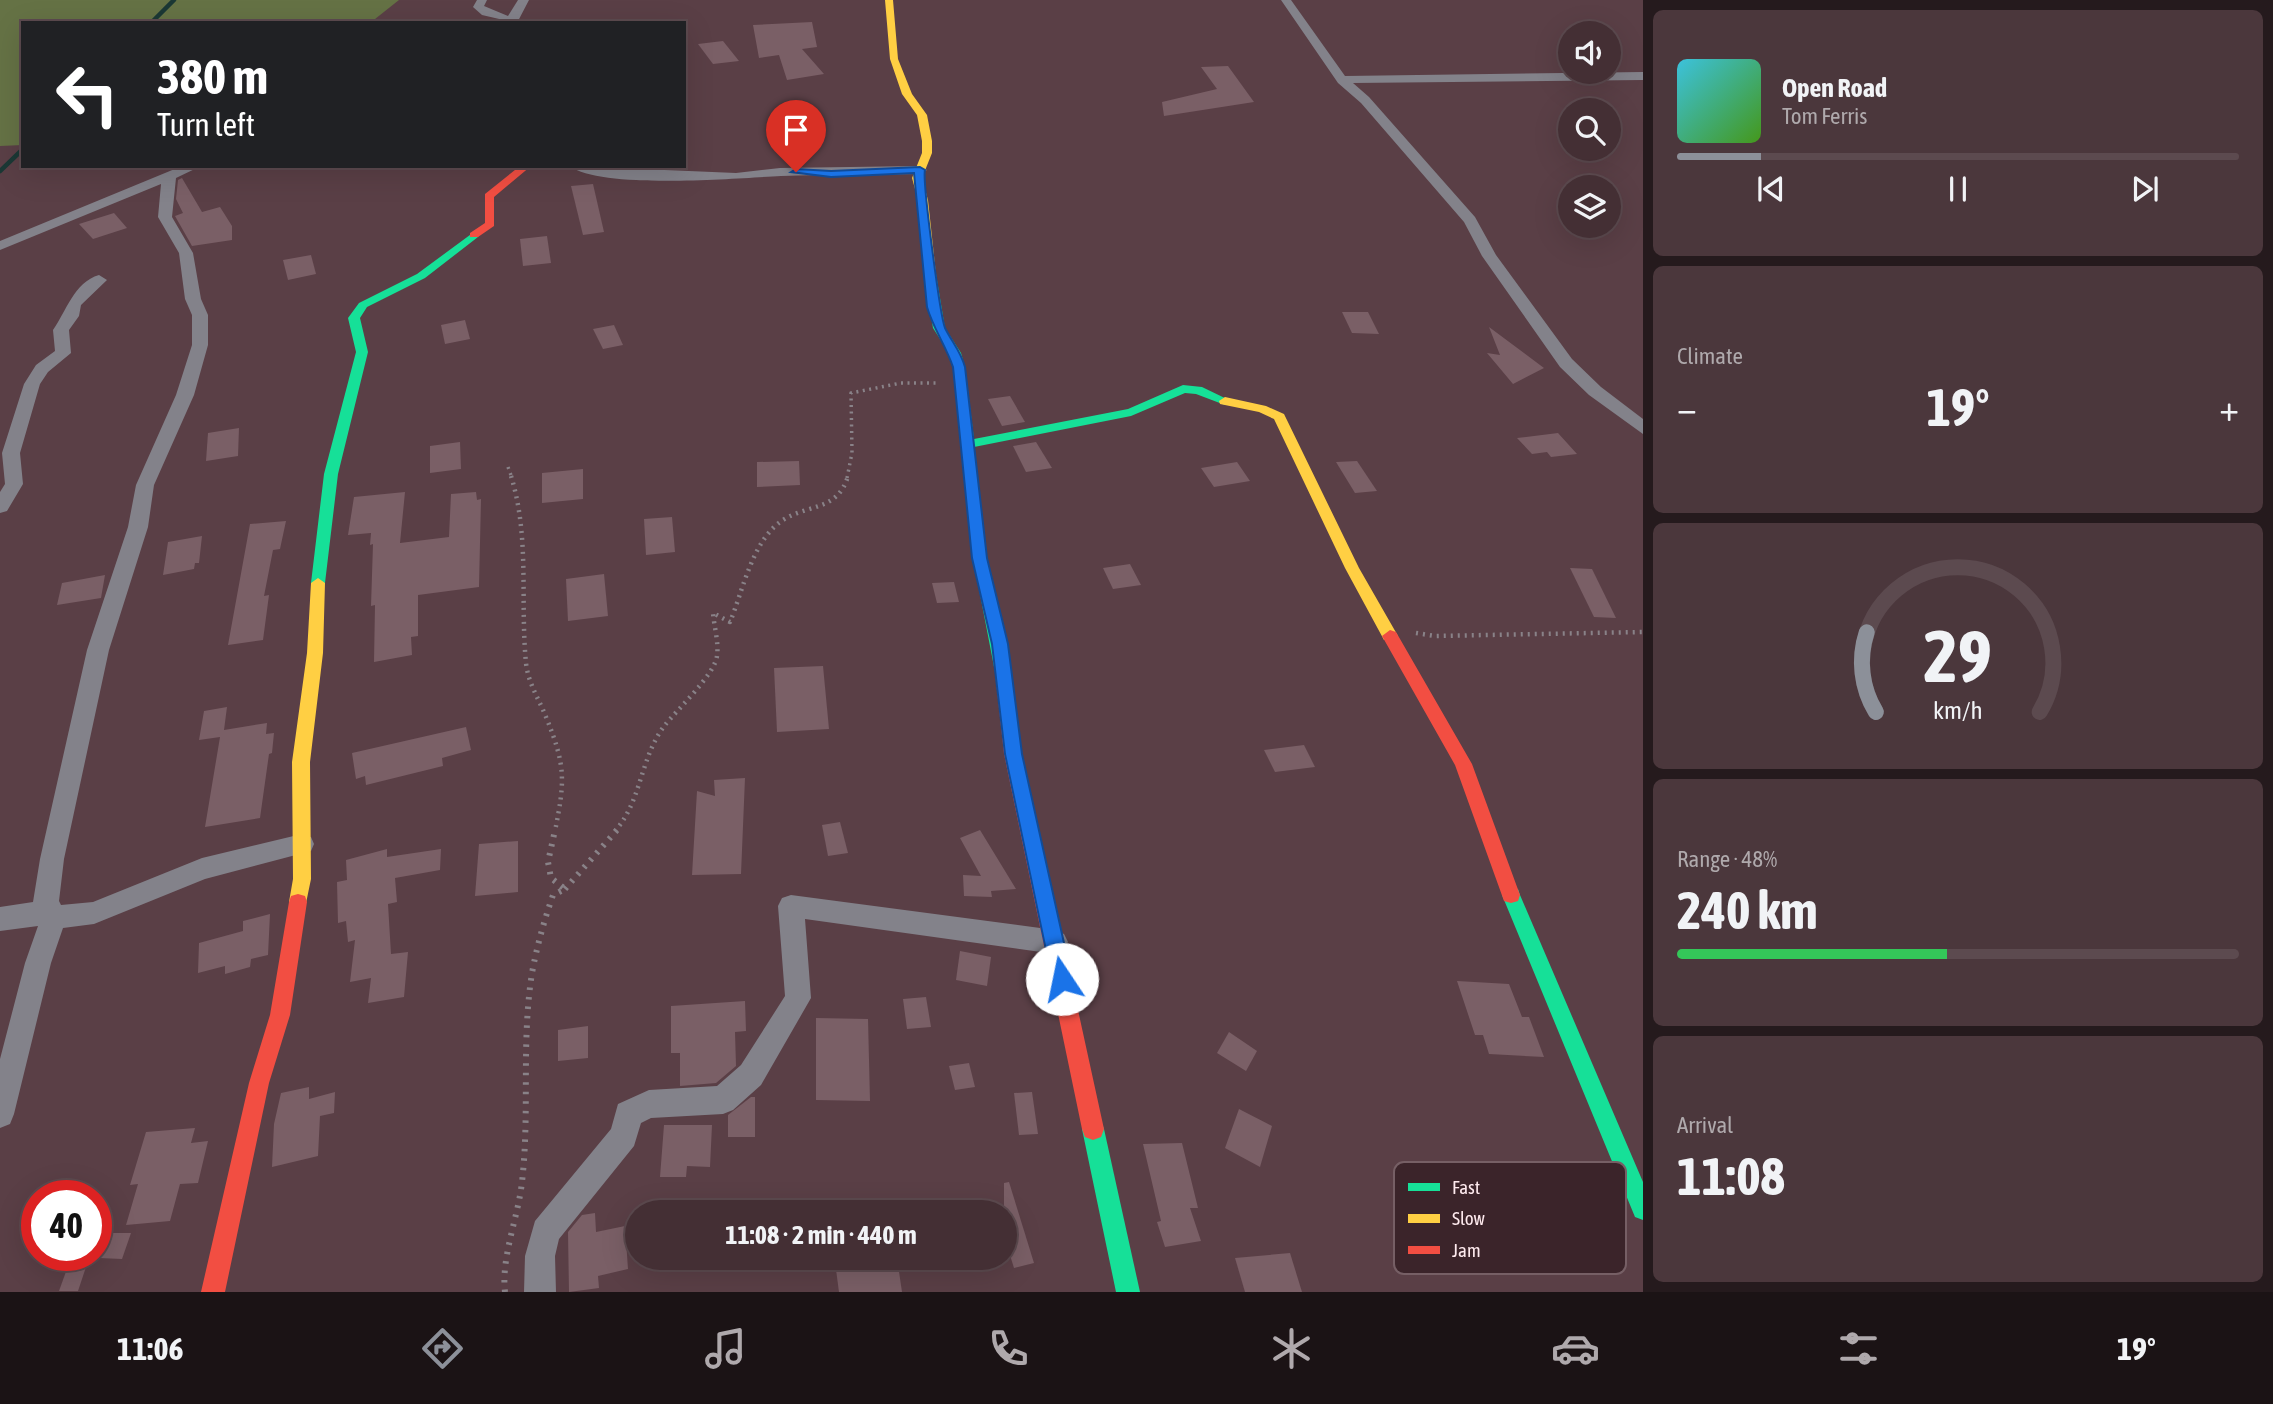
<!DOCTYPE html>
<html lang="en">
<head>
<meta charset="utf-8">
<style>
  :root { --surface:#442f34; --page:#4b373c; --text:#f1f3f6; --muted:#afa9ac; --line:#5c4a4f; --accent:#8c9099 }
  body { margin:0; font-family:"Asap Condensed",sans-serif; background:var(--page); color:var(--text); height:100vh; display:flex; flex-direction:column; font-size:26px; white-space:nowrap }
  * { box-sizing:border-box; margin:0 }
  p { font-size:23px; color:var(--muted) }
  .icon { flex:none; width:38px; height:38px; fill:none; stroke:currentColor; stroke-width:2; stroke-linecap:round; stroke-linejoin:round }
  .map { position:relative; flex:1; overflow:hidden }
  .details { display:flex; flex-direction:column; gap:10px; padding:10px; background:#251a1d; width:630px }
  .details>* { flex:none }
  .top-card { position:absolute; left:21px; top:21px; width:665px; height:147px; border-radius:0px; box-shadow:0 7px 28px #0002,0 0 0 2px var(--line); background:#202124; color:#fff; overflow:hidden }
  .fabs { position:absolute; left:1558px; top:21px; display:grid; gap:14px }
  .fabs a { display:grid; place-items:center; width:63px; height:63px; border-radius:50%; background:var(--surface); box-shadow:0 7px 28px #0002,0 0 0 2px var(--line); font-size:35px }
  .speed { position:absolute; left:21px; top:1180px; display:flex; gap:14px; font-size:35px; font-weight:700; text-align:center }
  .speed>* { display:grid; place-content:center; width:91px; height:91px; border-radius:50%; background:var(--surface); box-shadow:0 7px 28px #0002,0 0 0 2px var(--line); line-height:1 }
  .speed .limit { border:10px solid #d22; background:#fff; color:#111 }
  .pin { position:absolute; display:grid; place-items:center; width:60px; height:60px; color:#fff; margin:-72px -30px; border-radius:50% 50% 50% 0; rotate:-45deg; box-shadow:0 0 7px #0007 }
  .pin .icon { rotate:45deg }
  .me { position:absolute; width:77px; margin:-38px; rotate:349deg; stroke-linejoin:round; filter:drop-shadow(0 0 5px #0008) }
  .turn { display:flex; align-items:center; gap:24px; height:147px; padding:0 21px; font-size:32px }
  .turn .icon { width:91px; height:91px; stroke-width:2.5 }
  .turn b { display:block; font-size:49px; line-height:60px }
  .big { font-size:52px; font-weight:700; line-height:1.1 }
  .details .card { flex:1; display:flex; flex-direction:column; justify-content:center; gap:10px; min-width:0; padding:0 24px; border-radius:10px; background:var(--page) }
  .details .dial { align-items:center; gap:0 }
  .dial svg { height:182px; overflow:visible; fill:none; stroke:var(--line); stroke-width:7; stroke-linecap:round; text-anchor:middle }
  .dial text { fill:var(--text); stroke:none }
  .song { display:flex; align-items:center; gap:21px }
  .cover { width:84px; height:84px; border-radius:10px; background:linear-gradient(135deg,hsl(190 70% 55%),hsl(100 70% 35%)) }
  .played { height:7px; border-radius:4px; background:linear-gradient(90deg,var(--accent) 15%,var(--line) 15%) }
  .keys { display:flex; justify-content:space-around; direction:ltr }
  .heat { display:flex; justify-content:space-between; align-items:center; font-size:38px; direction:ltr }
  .charge { height:10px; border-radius:5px; background:linear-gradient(90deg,#34c759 48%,var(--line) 0) }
  .trip { position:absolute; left:625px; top:1200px; width:392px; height:70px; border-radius:35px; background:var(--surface); box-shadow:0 7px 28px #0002,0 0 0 2px var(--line); font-weight:700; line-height:70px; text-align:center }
  .menu { display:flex; height:112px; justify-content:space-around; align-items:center; background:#1b1315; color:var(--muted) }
  .menu .icon { width:49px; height:49px }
  .menu .on { color:var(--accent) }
  .menu b { font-size:32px; color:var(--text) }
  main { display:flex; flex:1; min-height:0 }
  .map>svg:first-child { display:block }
</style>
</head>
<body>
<main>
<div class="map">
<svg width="1643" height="1292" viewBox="0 0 1643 1292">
  <rect width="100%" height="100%" fill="#5a3f46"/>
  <path fill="#657245" d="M0,0h399l-29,23h-347v122l-23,1z"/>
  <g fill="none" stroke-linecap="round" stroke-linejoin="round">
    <g stroke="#1b3835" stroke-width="4.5">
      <path d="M151,23l23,-23"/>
      <path d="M0,171l23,-22"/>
    </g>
  </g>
  <g fill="#7a5f66">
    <path d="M812,22l5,25 -15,2 22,25 -37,6 -8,-25 -20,3 -6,-33z"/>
    <path d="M723,41l16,20 -26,3 -15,-20z"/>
    <path d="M1228,66l26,36 -90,14 -2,-14 55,-13 -16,-22z"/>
    <path d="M182,178l20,34 18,-5 12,19v14l-40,6 -17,-30 8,-3 -7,-14 2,-19z"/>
    <path d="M593,184l11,48 -21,3 -12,-49z"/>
    <path d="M114,213l13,15 -34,11 -14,-15z"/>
    <path d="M547,236l4,27 -28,3 -3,-27z"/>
    <path d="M311,255l5,19 -28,6 -5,-20z"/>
    <path d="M1342,312h26l11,22 -27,-1z"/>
    <path d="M465,320l5,19 -25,5 -4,-19z"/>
    <path d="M614,325l9,20 -20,4 -10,-20z"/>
    <path d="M1489,327l55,41 -31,16 -26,-31 13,2z"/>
    <path d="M1010,396l15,26 -23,4 -14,-27z"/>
    <path d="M239,428l-1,28 -32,5 2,-28z"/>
    <path d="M1558,433l19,21 -26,3 -4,-5 -15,2 -15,-16z"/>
    <path d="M460,442l1,27 -31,4v-27z"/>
    <path d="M1036,442l16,26 -26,4 -13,-26z"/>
    <path d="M799,461l1,24 -43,2v-25z"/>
    <path d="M1357,461l20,30 -22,2 -19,-31z"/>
    <path d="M1237,462l13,19 -36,6 -13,-19z"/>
    <path d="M583,469v30l-41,4v-30z"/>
    <path d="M405,492l-5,51 49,-6 2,-43 25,-2 1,8 4,-1 -2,88 -61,8v41l-7,1 1,18 -38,7 1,-57 -4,1 2,-62 -3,1 1,-12 -23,2 6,-38z"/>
    <path d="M672,517l3,35 -29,3 -2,-36z"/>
    <path d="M286,521l-6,28 -7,1 -9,46 5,-1 -6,45 -35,5 22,-121z"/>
    <path d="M202,536l-3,27h-4l-1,6 -31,6 5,-33z"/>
    <path d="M1130,564l11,21 -28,4 -10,-21z"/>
    <path d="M1570,568l22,1 24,49 -22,-1z"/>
    <path d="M604,574l4,42 -40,5 -2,-42z"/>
    <path d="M105,575l-4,23 -44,7 5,-22z"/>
    <path d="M954,582l5,20 -22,1 -5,-20z"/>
    <path d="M823,666l6,63 -52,3 -3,-64z"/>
    <path d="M227,707l-3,23 43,-7 -1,11 8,-1 -2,20 -3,1 -9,64 -55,9 15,-90 -21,3 5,-29z"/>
    <path d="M466,727l5,23 -29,8 1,8 -77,19 -1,-9 -9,3 -4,-26z"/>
    <path d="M1304,745l11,22 -40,5 -11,-22z"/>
    <path d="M745,778l-4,96 -49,1 5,-84 18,5 -1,-16z"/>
    <path d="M840,822l8,31 -20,3 -6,-31z"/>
    <path d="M980,830l36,59 -25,2 1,6 -28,-1 -1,-21 18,1 -21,-38z"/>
    <path d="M518,841v51l-43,4 4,-52z"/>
    <path d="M387,849v8l54,-8 -1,21 -45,8 2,24 -9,2 3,50 17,-2 -4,45 -36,6 3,-25 -21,4 5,-42 -7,2 -2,-21 -8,2 -1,-41 10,-2 -1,-20z"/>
    <path d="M270,914l-2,41 -17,4 -1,8 -25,7v-8l-27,7 1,-30 44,-12v-10z"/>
    <path d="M960,951l31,6 -4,29 -31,-6z"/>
    <path d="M1457,981l52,3 13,33h7l15,40 -55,-3 -6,-19h-8z"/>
    <path d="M926,997l5,30 -24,2 -4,-30z"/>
    <path d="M745,1001l1,30 -11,1 1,34 -20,17 -36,3v-33h-9v-47z"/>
    <path d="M816,1018l52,1 2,82 -54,-1z"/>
    <path d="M588,1026v32l-30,3v-31z"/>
    <path d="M1229,1032l28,19 -11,20 -29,-18z"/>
    <path d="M969,1063l6,24 -20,3 -6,-24z"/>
    <path d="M309,1087v12l26,-7 -1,21 -14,3 -2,40 -46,11 2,-43 7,-31z"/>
    <path d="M1032,1092l6,42 -19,1 -5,-42z"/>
    <path d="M751,1097h4v40h-27v-22z"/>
    <path d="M1239,1109l33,17 -12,41 -35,-19z"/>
    <path d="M664,1125h48l-2,42 -23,-1 -1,11h-26z"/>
    <path d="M195,1128l-4,15 17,-2 -10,42 -18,1 -10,37 -44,4 12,-41 -8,1 16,-53z"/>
    <path d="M1182,1143l16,65h-8l11,33 -36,6 -8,-25 4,-1 -18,-77z"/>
    <path d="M1009,1182l25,81 -20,5 -10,-32v-53z"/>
    <path d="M595,1213l1,19 29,-6 3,43 -30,7 1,12 -30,4 -1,-60 14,-17z"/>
    <path d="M108,1233h23l-9,26 -23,-1z"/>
    <path d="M1290,1253l12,39h-57l-10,-34z"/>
    <path d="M72,1255h18l-12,36h-19z"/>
    <path d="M860,1258h37l5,34h-63l-4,-30z"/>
  </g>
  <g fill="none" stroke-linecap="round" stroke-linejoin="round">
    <g stroke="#898288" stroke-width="3.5" stroke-dasharray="2 4.5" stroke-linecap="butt">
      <path d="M508,467l4,11"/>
      <path d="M847,478l5,-25 -1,-60 50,-10h36"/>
    </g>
    <g stroke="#898288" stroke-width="4.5" stroke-dasharray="2 5" stroke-linecap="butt">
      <path d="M511,476c19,61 9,125 15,187 2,20 13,36 20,54 20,49 19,64 9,114"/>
      <path d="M1416,633l19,3 208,-4"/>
      <path d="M615,831c27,-30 25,-74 50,-106 12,-15 50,-51 52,-69 2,-13 -3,-30 -4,-43l17,9c13,-31 22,-82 53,-102 25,-16 55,-9 65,-44"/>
    </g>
    <g stroke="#898288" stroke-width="6" stroke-dasharray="2.5 7" stroke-linecap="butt">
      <path d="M565,889l52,-59"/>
      <path d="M505,1292c-4,-35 13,-74 17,-110 8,-70 -1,-140 10,-209 5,-27 12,-52 21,-78l12,-6 -14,-11 -3,-16 7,-32"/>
    </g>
    <g fill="#83828a" fill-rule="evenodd">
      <path d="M477,0h10l-3,6 24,10 10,-16h11l-12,23 -35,-8 -9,-8z"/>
      <path d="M1281,0h10l54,76 298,-4v8l-290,3 16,14 106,120 21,38 76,104 29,28 42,32v15l-54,-39 -29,-28 -78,-111 -18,-34 -103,-119 -23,-20z"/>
      <path d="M182,166h19l-25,12 -4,39 21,36 8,46 7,16v30l-14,50 -40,90 -6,42 -39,123 -45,209 -5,42 2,4 32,-3 109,-44 100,-24 9,3 3,7 -3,7 -106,28 -111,45 -31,4 -12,35 -37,151 -4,10 -10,4v-69l25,-96 13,-37 -38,5v-24l33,-5 7,-43 47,-209 41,-123 8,-42 40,-90 16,-50v-30l-7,-16 -6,-46 -21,-36 3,-33 -161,66v-9z"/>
      <path d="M570,166l166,7 44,-5 140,-2 7,4 -7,4c-46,1 -93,0 -139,2 -41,2 -180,14 -211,-10z"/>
      <path d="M99,275l8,5 -26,25 -2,11 -10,14 2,23 -23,19 -8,12 -20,69 3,31 -16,27 -7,2v-21l5,-8 -3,-31 22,-69 12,-19 19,-14 -2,-21c13,-18 21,-48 46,-55z"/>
      <path d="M791,895l264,35 9,4 4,8 -4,8 -9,4 -250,-35 6,79 -50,87 -28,25 -10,4 -72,4 -10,5 -7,23 -75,93 -4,17 1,36h-32l1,-36 10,-35 76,-92 7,-25 31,-14 68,-4 24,-21 44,-69 -7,-90 4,-8z"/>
    </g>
    <g fill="#16e098" fill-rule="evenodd">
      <path d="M474,232l5,3 -1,2 -53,41 -58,29 -7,11 8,34 -30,122 -13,109 -7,5 -5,-1 -2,-4 13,-109 32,-122 -8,-34 11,-15 58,-29z"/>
      <path d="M930,271l6,3 9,54 16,25 4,14 9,72 154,-30 55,-24 19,2 29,14 -6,4 -29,-11 -11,-1 -54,23 -157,31 13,111 24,114 -2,4h-12l-2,-4 -22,-114 -20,-191 -4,-14 -16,-25 -9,-54z"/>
      <path d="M1511,887l7,2 2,6 123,287v38l-8,-3 -133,-322 2,-6z"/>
      <path d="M1093,1118l8,3 3,8 36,163h-24l-34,-163 3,-8z"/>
    </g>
    <g fill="#ffcf43" fill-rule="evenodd">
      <path d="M885,0h8l5,59 14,35 15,21 5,26v12l-10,25 6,22 8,74 -6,3 -6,-3 -6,-74 -6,-22 10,-25v-12l-5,-26 -15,-21 -12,-35z"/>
      <path d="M1225,397l41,9 18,8 75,154 39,68 -2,4h-12l-39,-72 -71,-149 -15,-7 -39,-8 -1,-3z"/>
      <path d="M318,578l7,5 -2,70 -13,109 1,117 -6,29 -7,2 -7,-2 -2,-6 4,-23 -1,-117 15,-109 4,-70z"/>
    </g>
    <g fill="#f24e42" fill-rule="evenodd">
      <path d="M520,166h11l-37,31v29l-16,11h-8v-4l15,-10v-29z"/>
      <path d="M1390,630l6,2 76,132 48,131 -2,6 -7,2 -7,-2 -49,-136 -73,-129z"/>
      <path d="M1003,666l6,2 2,4 11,82 82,375 -3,8 -8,3 -8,-3 -3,-8 -78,-375 -9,-82 2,-4z"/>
      <path d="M298,894l7,2 2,6 -17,113 -21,68 -44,209h-24l48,-209 21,-68 19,-113 2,-6z"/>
    </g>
  </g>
  <path fill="#1a73e8" stroke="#114b97" stroke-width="2" d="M920,167l5,3c-3,9 15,145 20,158 7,14 16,24 20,39l22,191 21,86 14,110 50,225 -3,7 -7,3 -7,-3 -3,-7 -47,-225 -13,-110 -20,-86 -19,-191c-7,-21 -20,-39 -26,-60l-13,-134 -83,4 -40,-5 5,-3 35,2z"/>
  <rect x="1394" y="1162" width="232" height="112" rx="10" fill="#3b242a" stroke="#765f65" stroke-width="2"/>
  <rect x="1408" y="1183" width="32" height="8" fill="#16e098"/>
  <rect x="1408" y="1214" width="32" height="9" fill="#ffcf43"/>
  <rect x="1408" y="1246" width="32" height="8" fill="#f24e42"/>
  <g font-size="19" fill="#feeaee">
    <text x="1452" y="1194">Fast</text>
    <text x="1452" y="1225">Slow</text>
    <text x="1452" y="1257">Jam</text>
  </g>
</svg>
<div class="fabs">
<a><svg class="icon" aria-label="sound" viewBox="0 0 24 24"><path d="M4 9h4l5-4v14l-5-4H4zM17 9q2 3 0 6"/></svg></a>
<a><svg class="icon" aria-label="search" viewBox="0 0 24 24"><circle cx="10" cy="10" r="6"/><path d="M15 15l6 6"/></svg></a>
<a><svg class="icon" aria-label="layers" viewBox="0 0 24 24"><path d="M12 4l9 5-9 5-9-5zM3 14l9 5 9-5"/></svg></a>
</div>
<div class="speed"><div class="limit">40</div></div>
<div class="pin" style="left:796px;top:172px;background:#d93025"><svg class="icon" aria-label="arrive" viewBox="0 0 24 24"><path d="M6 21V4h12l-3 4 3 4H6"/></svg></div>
<svg class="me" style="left:1062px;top:979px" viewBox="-20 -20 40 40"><circle r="19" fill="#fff"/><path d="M0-13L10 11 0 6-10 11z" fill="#1a73e8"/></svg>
<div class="trip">11:08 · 2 min · 440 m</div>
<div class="top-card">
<div class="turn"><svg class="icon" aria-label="left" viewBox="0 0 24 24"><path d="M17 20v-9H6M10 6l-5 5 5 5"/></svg><div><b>380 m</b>Turn left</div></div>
</div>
</div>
<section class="details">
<div class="card">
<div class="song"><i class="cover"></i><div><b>Open Road</b><p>Tom Ferris</p></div></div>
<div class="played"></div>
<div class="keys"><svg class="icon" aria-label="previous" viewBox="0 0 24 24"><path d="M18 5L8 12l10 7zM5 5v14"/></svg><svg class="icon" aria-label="pause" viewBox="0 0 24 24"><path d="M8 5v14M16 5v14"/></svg><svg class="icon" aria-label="next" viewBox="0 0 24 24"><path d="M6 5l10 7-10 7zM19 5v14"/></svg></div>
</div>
<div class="card"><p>Climate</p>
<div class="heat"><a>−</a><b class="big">19°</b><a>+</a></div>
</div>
<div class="card dial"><svg viewBox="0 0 100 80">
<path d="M14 69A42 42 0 1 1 86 69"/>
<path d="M14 69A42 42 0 0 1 10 34" stroke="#8c9099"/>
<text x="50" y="56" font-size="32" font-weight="700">29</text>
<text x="50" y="72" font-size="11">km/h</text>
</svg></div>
<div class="card"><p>Range · 48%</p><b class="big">240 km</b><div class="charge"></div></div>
<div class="card"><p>Arrival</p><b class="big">11:08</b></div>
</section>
</main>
<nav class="menu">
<b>11:06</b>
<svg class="icon on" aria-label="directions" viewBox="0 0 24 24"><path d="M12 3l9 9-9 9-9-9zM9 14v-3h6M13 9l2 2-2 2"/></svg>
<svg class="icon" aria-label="music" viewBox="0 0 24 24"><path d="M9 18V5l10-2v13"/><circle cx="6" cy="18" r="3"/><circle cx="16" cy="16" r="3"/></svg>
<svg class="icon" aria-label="phone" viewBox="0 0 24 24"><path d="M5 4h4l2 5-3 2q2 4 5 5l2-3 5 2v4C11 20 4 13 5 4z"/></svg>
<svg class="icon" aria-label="climate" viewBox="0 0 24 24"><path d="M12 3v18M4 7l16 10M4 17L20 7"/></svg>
<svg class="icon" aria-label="car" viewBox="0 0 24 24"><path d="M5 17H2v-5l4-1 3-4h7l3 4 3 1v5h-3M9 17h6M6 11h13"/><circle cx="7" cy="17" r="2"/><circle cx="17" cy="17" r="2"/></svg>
<svg class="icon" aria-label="filters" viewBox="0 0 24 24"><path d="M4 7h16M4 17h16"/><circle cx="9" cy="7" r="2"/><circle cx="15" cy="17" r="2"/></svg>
<b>19°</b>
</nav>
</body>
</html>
